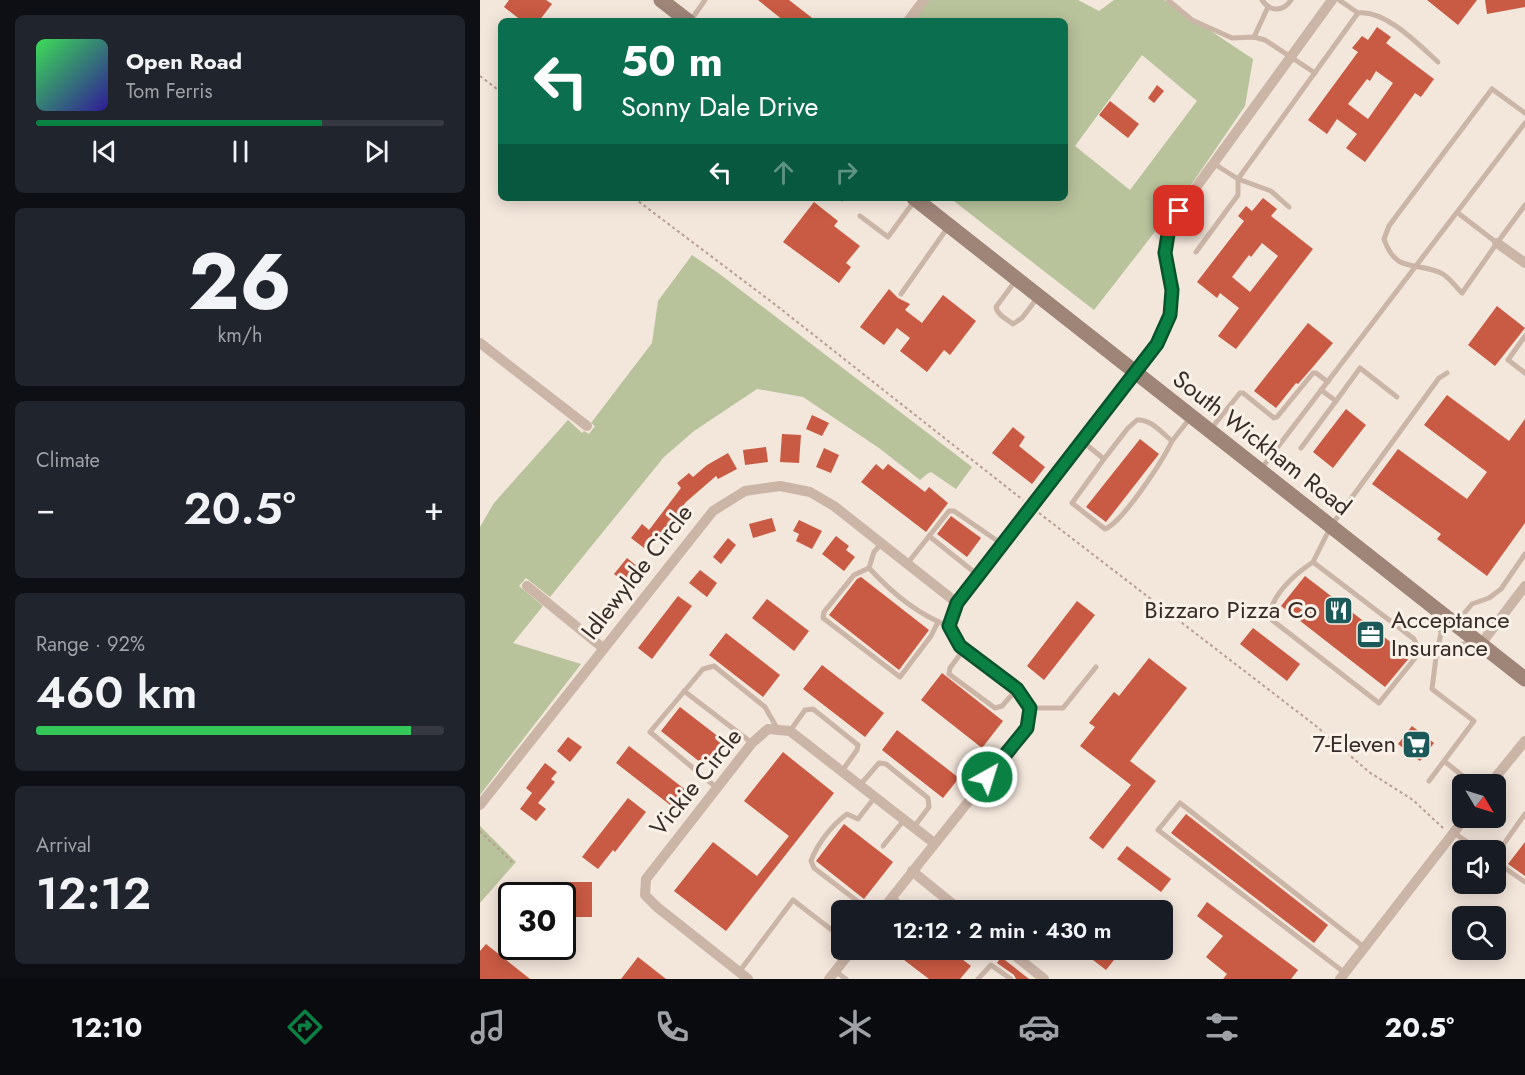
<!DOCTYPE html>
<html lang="en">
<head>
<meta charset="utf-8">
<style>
  :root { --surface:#171b24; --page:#20242c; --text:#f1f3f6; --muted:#9ea1a6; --line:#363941; --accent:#0b8043 }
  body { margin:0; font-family:Jost,sans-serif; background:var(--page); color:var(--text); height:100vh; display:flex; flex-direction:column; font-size:22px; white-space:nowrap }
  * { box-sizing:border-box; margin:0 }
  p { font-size:20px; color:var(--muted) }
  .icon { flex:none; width:33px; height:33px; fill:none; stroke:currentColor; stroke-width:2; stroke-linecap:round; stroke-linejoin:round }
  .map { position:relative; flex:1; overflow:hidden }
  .panel { display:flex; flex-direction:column; gap:15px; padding:15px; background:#0d0f14; width:480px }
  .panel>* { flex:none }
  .top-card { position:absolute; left:18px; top:18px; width:570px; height:183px; border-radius:9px; box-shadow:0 3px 15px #0003; background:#0b6e4f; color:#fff; overflow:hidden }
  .needle { width:39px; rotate:128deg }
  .tools { position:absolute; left:972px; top:774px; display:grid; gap:12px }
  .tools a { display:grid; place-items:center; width:54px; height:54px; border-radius:9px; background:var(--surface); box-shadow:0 3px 15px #0003; font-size:30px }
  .speed { position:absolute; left:18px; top:882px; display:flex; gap:12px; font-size:30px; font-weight:700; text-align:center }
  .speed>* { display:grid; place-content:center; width:78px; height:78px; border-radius:50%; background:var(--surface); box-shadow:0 3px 15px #0003; line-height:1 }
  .speed .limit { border:3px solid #111; border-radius:9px; background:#fff; color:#111 }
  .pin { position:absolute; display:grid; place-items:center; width:51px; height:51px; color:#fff; margin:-26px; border-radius:12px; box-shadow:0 3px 9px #0006 }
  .me { position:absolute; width:66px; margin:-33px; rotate:39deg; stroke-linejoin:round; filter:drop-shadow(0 0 4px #0008) }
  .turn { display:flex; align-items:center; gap:21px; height:126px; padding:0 24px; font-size:27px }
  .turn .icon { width:78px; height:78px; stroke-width:2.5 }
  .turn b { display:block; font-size:42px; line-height:51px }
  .lanes { display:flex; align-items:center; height:57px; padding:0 24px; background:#0003; justify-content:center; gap:30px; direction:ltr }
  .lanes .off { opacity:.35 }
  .big { font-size:45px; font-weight:600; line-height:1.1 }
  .panel .widget { flex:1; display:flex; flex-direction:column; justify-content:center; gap:9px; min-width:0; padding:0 21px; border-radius:9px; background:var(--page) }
  .panel .dial { align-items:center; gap:0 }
  .dial b { font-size:78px; line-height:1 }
  .song { display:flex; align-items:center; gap:18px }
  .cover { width:72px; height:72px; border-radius:9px; background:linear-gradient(135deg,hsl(130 70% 55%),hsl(250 70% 35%)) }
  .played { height:6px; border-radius:3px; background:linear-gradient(90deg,var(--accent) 70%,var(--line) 70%) }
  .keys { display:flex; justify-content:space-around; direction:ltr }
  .heat { display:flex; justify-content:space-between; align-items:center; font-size:33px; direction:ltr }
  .charge { height:9px; border-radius:4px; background:linear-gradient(90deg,#34c759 92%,var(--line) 0) }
  .trip { position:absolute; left:351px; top:900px; width:342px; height:60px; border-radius:9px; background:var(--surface); box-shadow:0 3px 15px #0003; font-weight:600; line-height:60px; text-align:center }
  .menu { display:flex; height:96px; justify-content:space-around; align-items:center; background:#090b0e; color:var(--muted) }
  .menu .icon { width:42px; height:42px }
  .menu .current { color:var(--accent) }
  .menu b { font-size:27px; color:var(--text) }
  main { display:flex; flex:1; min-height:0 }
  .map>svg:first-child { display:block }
</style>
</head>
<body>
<main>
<section class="panel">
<div class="widget">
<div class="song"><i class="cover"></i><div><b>Open Road</b><p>Tom Ferris</p></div></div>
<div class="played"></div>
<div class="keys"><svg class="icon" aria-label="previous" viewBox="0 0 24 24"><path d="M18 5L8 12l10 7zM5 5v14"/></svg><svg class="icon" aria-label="pause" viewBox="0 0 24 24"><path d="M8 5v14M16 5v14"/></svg><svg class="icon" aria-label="next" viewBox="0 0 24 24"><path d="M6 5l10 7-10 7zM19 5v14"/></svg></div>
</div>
<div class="widget dial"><b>26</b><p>km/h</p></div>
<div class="widget"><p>Climate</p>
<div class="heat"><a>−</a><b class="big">20.5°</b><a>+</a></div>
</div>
<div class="widget"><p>Range · 92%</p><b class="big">460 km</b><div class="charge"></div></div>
<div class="widget"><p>Arrival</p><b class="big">12:12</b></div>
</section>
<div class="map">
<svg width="1045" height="979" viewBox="0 0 1045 979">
  <rect width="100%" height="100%" fill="#f3e6db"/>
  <g fill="#b8c29b" fill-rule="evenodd">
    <path d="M447,0h151l21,11 15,-11h50l89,59 -8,47 -56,82 -95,122 -144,-112h115v-177h-154zM662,55l55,46 -67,89 -55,-44z"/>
    <path d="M212,255l29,20 251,192 -16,22 -25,-17 -4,2 -7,6 -41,-32 -76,-51 -46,-8 -63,42 -30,26 -114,140 -24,-19 -7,8 24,20 -30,37 68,21 -101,131v-268l14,-24 74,-83 14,13 2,-2 5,3 6,-8 -4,-3 61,-80 6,-42z"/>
    <path d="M0,826l36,36 -36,41z"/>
  </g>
  <g fill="#c95a43" fill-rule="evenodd">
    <path d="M29,0h37l6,4 -13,17h-17l-18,-14z"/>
    <path d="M278,0h31l27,21h-32z"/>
    <path d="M947,0h50l-19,25z"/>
    <path d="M1005,0h40v7l-38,7z"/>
    <path d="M897,27l14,10 -5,6 48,36 -13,18 -6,-4 -50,69 -19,-14 11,-14 -20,-15 -10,15 -19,-14 50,-68 -6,-4 10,-12 6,4zM896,71l17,12 -25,36 -20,-15 19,-25 3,2z"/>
    <path d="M677,85l7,6 -10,12 -6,-5z"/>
    <path d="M630,101l29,23 -11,14 -29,-23z"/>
    <path d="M783,198l14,11 -6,7 42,33 -77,100 -18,-13 21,-28 -19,-15 -3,5 -20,-16 47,-61 -6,-5 8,-10 6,5zM782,243l16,13 -28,36 -18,-15 17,-22 2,2z"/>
    <path d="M334,202l24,19 -4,5 26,20 -14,17 5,4 -12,16 -56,-41z"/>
    <path d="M409,289l9,9 12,6 -5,6 17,13 21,-28 33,26 -26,34 -6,-5 -17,22 -27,-21 10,-13 -13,-10 -13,17 -24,-18z"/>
    <path d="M1017,306l28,22 -30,38 -27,-21z"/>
    <path d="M828,323l25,20 -21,25 -14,16 -2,-1 -20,25 -22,-17z"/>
    <path d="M967,395l62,46 16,-22v104l-38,53 -50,-37 4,-5 -69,-50 26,-35 69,50 20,-27 -63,-47z"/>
    <path d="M866,409l20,16 -33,43 -20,-16z"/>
    <path d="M332,415l17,8 -7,13 -16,-7z"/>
    <path d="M533,427l12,10 -6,9 26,21 -13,17 -40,-31z"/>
    <path d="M302,434l19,1 -2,28 -19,-1z"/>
    <path d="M660,439l19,15 -53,68 -20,-15z"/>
    <path d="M286,447l2,15 -23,3 -2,-15z"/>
    <path d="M344,448l15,7 -8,18 -15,-6z"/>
    <path d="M248,453l9,16 -19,10 -2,-3 -30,26 -38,49 -17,-13 11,-14 7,6 32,-42 -4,-5 12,-10 4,4 14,-12z"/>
    <path d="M396,464l7,6 5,-6 37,28 4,-5 19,16 -22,29 -65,-50z"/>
    <path d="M471,516l30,22 -14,19 -30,-23z"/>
    <path d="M292,518l4,13 -23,7 -4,-14z"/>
    <path d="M319,520l23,11 -10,18 -16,-8 3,-7 -6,-3z"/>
    <path d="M356,536l13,10 -3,4 9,7 -11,14 -22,-17z"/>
    <path d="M248,538l8,7 -15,19 -8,-7z"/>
    <path d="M147,558l11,9 -13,16 -11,-9z"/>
    <path d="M220,570l17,13 -10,14 -18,-14z"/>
    <path d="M825,576l105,81 -25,30 -104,-81z"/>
    <path d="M381,577l68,53 -30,40 -70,-55 28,-36z"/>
    <path d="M198,596l14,10 -40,53 -14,-11z"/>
    <path d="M287,599l42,32 -15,20 -42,-33z"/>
    <path d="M597,601l18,14 -51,65 -17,-14z"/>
    <path d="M773,628l47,36 -13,17 -47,-37z"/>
    <path d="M246,633l54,42 -17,22 -54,-42z"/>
    <path d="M669,658l38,30 -57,73 26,20 -53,68 -14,-11 42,-53 -51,-39 15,-19 -6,-4 25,-31 5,4z"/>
    <path d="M342,665l62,48 -19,24 -62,-48z"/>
    <path d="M462,673l61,48 -21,27 -61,-48z"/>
    <path d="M200,707l44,34 -19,25 -44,-35z"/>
    <path d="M932,726l22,17 -14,18 -22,-17z"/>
    <path d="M417,730l62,48 -16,20 -61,-48z"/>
    <path d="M88,737l14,10 -12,15 -13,-11z"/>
    <path d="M149,746l58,45 -13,17 -58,-45z"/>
    <path d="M303,752l51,41 -108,138 -52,-40 39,-49 44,34 32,-40 -45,-35z"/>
    <path d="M65,763l12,9 -6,7 4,3 -17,21 8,6 -10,12 -16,-12 12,-16 -6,-5z"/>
    <path d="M148,798l18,14 -31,40 -2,-2 -15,19 -16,-12z"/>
    <path d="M706,814l142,111 -14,18 -143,-110z"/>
    <path d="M364,824l49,38 -29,37 -48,-38z"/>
    <path d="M1045,842v34l-17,-12z"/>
    <path d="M647,846l44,33 -10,13 -44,-33z"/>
    <rect x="86" y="882" width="26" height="35"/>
    <path d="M727,902l91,68 -7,9h-68l4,-5 -21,-17 17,-21 -26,-20z"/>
    <path d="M6,944l44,35h-50v-28z"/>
    <path d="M59,946h24l-9,12z"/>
    <path d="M411,950h59l21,16 -11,13h-31z"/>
    <path d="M600,950h42l-16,20z"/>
    <path d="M158,957l28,22h-45z"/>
    <path d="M521,957l28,22h-13l-2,-4 -17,-12z"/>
  </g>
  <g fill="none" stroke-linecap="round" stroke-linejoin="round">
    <g stroke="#b79f91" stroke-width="2" stroke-dasharray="3 3" stroke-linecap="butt">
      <path d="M0,76l21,16"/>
      <path d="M154,198l143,108 246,194"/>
      <path d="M559,513l277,213 53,46 44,28 30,28"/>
      <path d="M0,831l34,33"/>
    </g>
    <g stroke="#cbb5a7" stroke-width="5">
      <path d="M688,0l24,20 40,18 22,-1 11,3 50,33"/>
      <path d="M782,0c8,12 21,12 29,0"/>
      <path d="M878,13c28,-3 60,31 80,49"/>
      <path d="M211,20l14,-20"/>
      <path d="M774,37l14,-30"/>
      <path d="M733,163l25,16 33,12 18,16"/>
      <path d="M361,198l1,1"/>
      <path d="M978,213l39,30 -35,50c-6,-6 -13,-16 -21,-20 -26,-12 -45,1 -57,-34l5,-13 8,-11 95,-126 33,24"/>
      <path d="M380,216l28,21 27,-37"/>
      <path d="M1017,243l28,-38"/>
      <path d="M716,252l42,-57v-16l120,-166 -19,-13"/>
      <path d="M536,280l-20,27c1,8 11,12 17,17l9,-6 16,-21"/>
      <path d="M421,294l47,-67"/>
      <path d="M1045,336l-17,24 17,13"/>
      <path d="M856,401l24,-33 37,29"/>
      <path d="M730,430l30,-37h3l31,25 3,-1 36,-44h3l12,9"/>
      <path d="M603,442l21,17 24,-31 9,-8c14,-1 25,13 35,21l19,-24"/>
      <path d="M821,448l35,-47 -15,-11"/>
      <path d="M624,459l-32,44 33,26c18,-7 58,-69 67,-88"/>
      <path d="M781,469l264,-346"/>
      <path d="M449,536l50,40"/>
      <path d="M401,544l-7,8 -5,16c22,24 49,47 80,58"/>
      <path d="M833,562c-18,12 -38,30 -44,52l3,6 107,83 41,-51 -6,-13 -101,-77 18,-36 108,-148 8,-5"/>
      <path d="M427,564l42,-53h5l48,33"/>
      <path d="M389,568l-15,7 -30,37 -1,6 77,59 31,-41 7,-14"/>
      <path d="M954,614l7,19 -5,24 19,-12 18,-2"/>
      <path d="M976,623l16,-19 17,-6 12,-9 24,-35"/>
      <path d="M484,649l-14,19 -1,6 46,34 7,-2 15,-17"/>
      <path d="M940,652l16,5 -4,32 42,32 -30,40 29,23"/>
      <path d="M204,691l68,52"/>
      <path d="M550,708h33l33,-41"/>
      <path d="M310,731l15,-21 8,-1 45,36 -1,5 -15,21"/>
      <path d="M949,781l15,-20"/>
      <path d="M380,785l19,-22 7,1 42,34 1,9 -15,20"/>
      <path d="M237,788l-67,-56 53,-63 11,-3 51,41 12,21"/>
      <path d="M974,833l25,17"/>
      <path d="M403,846l21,-26"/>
      <path d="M1016,855l29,-41"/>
      <path d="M1016,862l29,20"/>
      <path d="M412,897l18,13"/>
      <path d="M389,910l-55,-42 -3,-7c6,-17 21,-36 36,-47l11,5 17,-22"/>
      <path d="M483,950l10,7 6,-2 4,-5"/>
      <path d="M355,971l11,8"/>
      <path d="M259,972l54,-72 49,38"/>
      <path d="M865,973l-187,-143 22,-27 184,144"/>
      <path d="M498,979l13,-14 20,14"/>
    </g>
    <g stroke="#cbb5a7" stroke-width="10">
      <path d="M428,21l16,-21"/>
      <path d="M1017,243l28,20"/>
      <path d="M0,343l107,83"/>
      <path d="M47,586l76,62"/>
      <path d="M1001,644l44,-58"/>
      <path d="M1010,784l35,-43"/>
      <path d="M0,805l233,-294 32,-20 35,-5 30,6 24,14 123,97"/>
      <path d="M432,871l48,39"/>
      <path d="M402,910l145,-182 3,-20 -13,-19 -57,-43 -11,-20 8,-23 200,-259 13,-29 2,-25 -7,-37 3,-19 11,-23 153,-211"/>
      <path d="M528,950l36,29"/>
      <path d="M268,979l-91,-72 -12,-12 1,-16 106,-136 16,-14 22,2 144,112"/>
      <path d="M349,979l23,-29"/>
      <path d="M860,979l125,-161"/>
    </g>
    <g stroke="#9f8478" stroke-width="15">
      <path d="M181,0l27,21"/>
      <path d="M434,198l611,481"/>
    </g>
  </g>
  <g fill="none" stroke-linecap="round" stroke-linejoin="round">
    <defs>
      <path id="route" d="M507,777l40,-49 3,-20 -13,-19 -57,-43 -11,-20 8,-23 200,-259 13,-29 2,-25 -7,-37 3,-19 11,-23"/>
    </defs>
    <use href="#route" stroke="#07532c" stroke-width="15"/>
    <use href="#route" stroke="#0b8043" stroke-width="10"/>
  </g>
  <defs>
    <symbol id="restaurant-square" viewBox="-11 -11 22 22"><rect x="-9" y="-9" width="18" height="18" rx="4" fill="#1c5a5a" stroke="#faf1e8"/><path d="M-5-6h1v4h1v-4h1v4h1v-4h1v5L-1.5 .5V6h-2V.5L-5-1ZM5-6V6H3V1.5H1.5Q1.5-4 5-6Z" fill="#fff"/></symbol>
    <symbol id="office-square" viewBox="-11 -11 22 22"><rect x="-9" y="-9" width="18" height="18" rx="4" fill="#1c5a5a" stroke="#faf1e8"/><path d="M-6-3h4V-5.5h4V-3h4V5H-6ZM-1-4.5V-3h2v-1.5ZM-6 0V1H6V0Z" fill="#fff"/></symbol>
    <symbol id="supermarket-square" viewBox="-11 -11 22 22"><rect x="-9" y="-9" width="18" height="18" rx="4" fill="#1c5a5a" stroke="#faf1e8"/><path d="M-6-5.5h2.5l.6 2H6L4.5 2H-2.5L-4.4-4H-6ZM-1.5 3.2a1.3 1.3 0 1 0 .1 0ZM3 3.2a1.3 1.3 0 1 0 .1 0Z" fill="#fff"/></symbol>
  </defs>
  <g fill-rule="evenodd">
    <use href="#restaurant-square" x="842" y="594" width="33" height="33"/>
    <use href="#office-square" x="874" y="618" width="33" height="33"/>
    <use href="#supermarket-square" x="920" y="728" width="33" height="33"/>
  </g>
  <g text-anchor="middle" stroke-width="6" stroke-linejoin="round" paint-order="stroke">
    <g font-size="24" fill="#372c28" stroke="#faf1e8">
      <text transform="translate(782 443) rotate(38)" y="8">South Wickham Road</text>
      <text transform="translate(157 572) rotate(-52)" y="8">Idlewylde Circle</text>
      <text transform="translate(216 782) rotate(-51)" y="8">Vickie Circle</text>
    </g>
    <g font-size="24" fill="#372c28" stroke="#faf1e8" text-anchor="end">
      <text x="837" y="618">Bizzaro Pizza Co</text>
      <text x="911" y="628" text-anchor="start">Acceptance<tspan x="911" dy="28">Insurance</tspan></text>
      <text x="916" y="752">7-Eleven</text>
    </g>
  </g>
</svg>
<div class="tools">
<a><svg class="needle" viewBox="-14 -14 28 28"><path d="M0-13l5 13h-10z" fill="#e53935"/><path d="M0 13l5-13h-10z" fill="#9ea1a6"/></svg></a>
<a><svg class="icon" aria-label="sound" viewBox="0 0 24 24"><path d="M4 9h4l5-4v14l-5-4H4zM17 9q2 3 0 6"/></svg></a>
<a><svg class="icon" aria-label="search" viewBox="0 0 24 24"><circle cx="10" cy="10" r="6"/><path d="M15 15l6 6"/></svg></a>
</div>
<div class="speed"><div class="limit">30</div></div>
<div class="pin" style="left:699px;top:211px;background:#d93025"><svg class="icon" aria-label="arrive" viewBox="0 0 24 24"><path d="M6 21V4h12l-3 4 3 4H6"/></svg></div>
<svg class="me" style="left:507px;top:777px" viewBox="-20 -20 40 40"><circle r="17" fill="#0b8043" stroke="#fff" stroke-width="3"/><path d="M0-11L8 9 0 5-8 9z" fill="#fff"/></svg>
<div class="trip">12:12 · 2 min · 430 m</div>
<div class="top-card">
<div class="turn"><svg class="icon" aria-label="left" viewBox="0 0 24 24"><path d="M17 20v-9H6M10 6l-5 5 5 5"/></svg><div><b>50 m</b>Sonny Dale Drive</div></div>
<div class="lanes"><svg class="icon" aria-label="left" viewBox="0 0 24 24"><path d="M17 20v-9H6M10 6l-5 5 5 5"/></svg><svg class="icon off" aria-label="ahead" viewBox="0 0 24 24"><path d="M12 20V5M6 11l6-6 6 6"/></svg><svg class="icon off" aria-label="right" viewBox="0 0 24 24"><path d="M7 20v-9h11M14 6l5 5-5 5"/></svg></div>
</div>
</div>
</main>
<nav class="menu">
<b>12:10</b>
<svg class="icon current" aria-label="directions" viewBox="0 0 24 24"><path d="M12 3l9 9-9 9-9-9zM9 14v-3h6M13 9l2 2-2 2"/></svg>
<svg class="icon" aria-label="music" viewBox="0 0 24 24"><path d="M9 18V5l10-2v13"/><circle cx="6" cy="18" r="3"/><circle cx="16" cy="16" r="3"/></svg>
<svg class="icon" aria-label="phone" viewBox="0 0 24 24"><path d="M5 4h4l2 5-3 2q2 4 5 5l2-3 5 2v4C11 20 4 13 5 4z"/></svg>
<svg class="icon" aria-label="climate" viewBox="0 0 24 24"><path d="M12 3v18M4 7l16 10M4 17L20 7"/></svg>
<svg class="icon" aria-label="car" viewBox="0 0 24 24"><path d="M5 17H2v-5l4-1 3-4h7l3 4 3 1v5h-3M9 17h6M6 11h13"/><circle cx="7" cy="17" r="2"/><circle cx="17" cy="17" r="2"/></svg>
<svg class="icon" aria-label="filters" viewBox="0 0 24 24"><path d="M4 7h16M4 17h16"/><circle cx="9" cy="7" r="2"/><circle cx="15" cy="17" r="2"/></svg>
<b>20.5°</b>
</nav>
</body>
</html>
